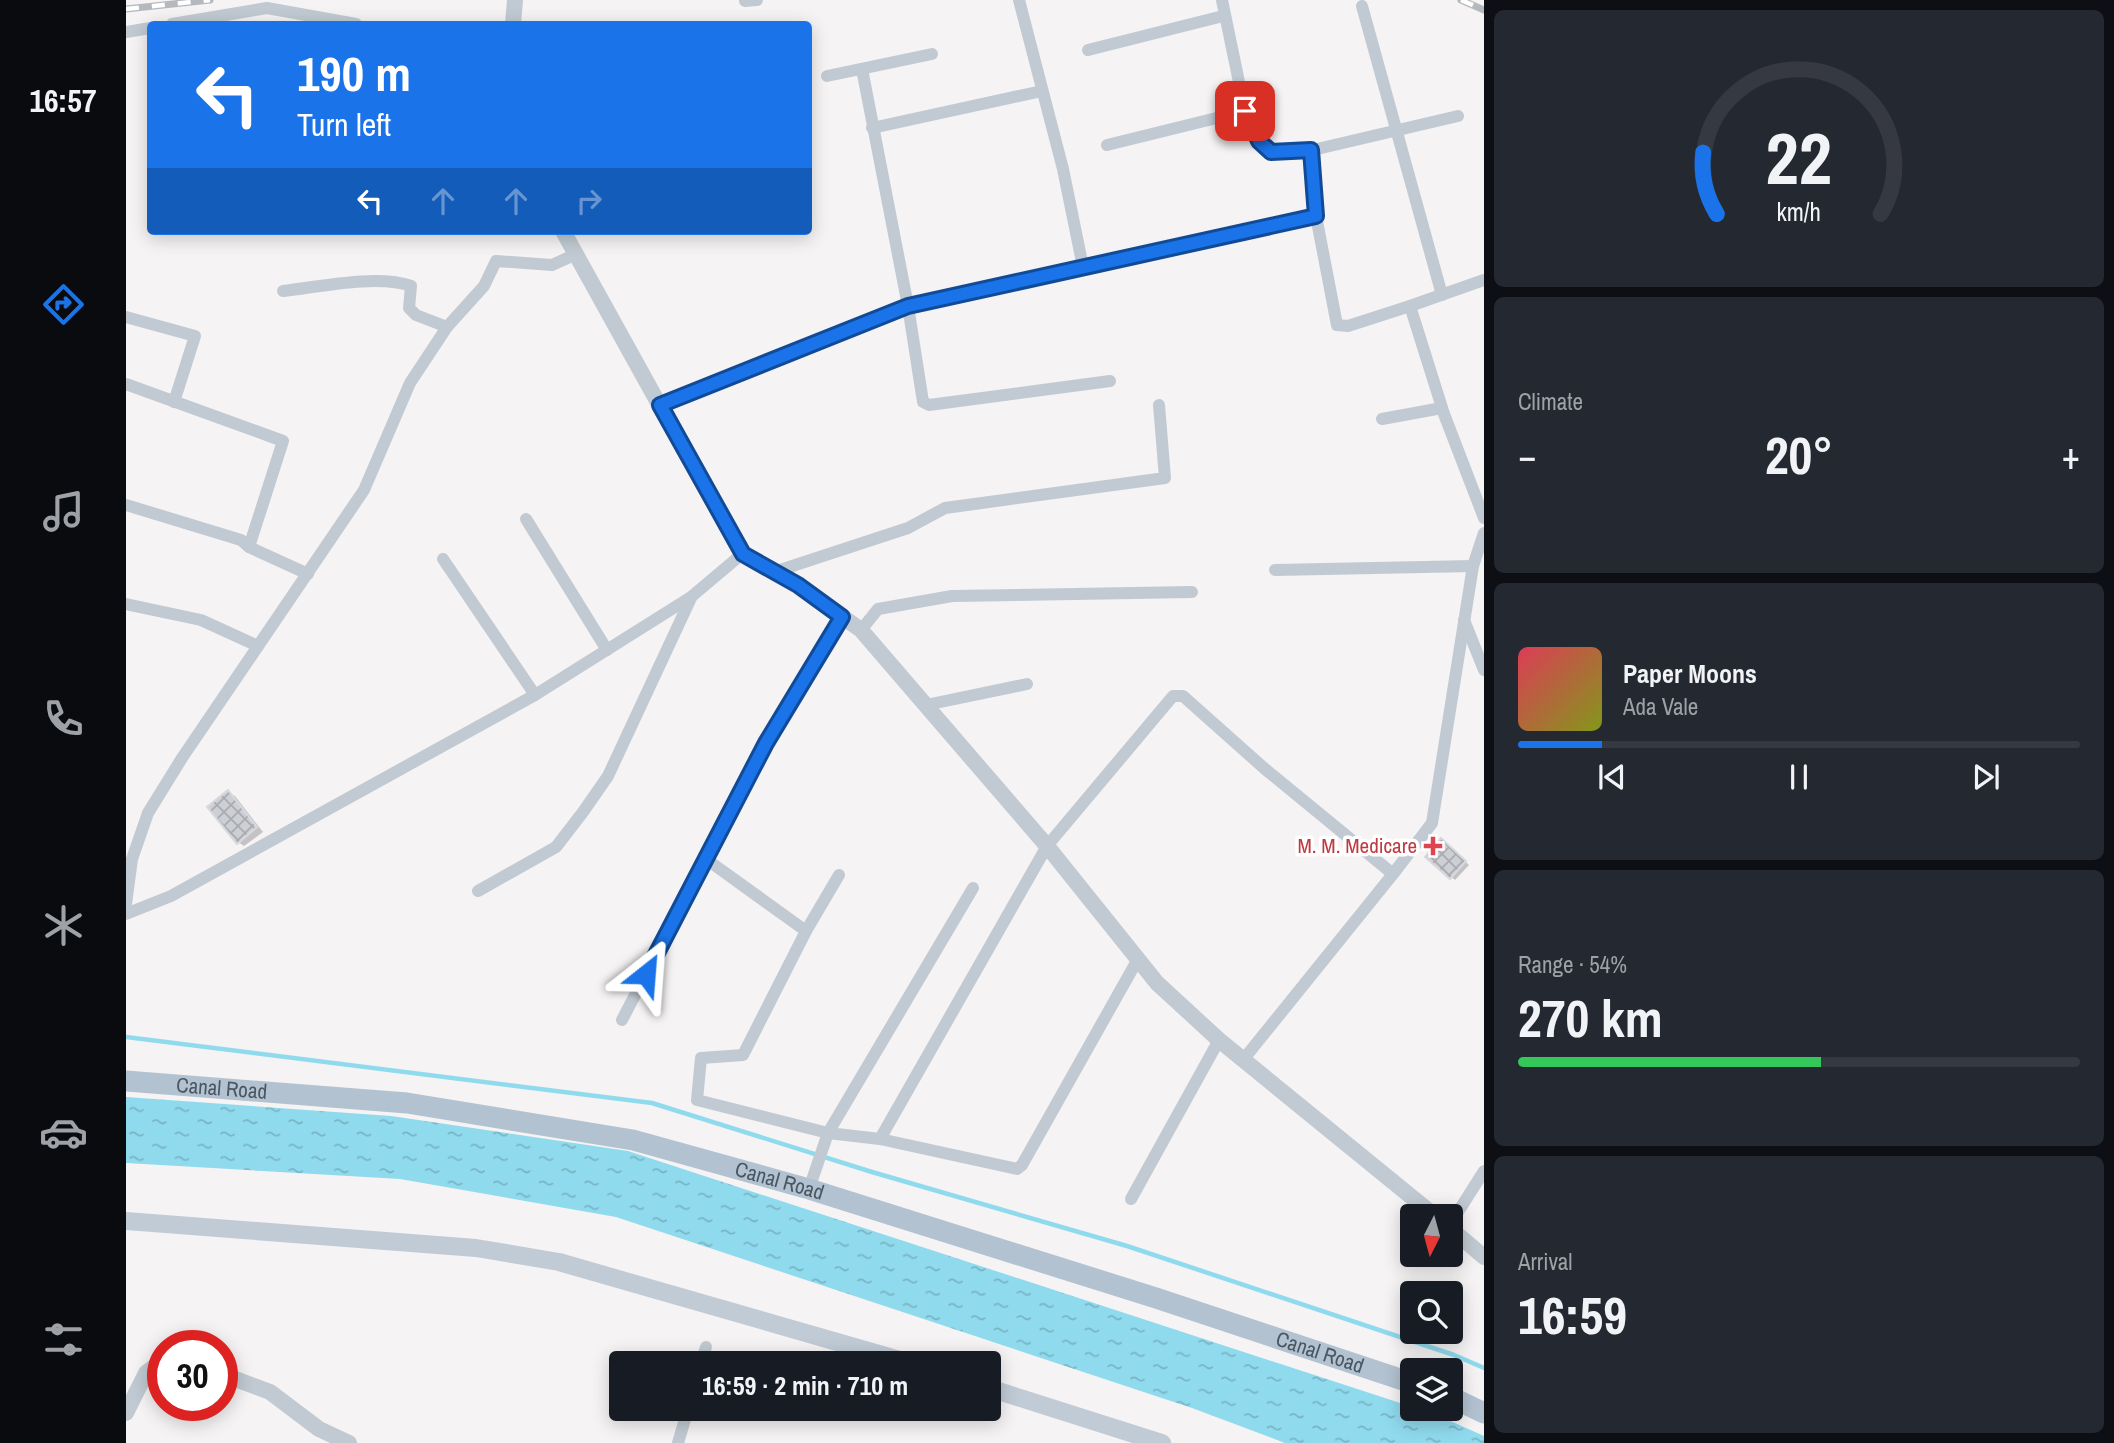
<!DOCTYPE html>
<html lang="en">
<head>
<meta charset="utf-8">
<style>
  :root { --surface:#171b24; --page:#242831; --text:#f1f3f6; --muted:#9ea1a6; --line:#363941; --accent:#1a73e8 }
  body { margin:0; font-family:"Archivo Narrow",sans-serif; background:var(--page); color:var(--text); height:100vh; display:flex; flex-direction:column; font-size:26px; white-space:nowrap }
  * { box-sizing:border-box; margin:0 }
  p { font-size:23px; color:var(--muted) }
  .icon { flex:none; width:38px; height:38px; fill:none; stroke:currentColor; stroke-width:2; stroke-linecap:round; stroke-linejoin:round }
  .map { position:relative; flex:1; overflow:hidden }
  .panel { display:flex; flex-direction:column; gap:10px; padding:10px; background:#0d0f14; width:630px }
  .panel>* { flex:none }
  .guide { position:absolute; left:21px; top:21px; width:665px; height:214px; border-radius:7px; box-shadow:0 4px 18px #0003; background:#1a73e8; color:#fff; overflow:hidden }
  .needle { width:46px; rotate:186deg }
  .controls { position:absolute; left:1274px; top:1204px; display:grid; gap:14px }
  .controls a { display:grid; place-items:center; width:63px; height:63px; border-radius:7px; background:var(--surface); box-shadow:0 4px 18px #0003; font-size:35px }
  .speed { position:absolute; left:21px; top:1330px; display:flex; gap:14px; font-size:35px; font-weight:700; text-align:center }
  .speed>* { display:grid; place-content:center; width:91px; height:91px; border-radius:50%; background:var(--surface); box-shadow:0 4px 18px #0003; line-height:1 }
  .speed .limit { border:10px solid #d22; background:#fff; color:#111 }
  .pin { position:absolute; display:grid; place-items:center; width:60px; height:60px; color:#fff; margin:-30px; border-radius:14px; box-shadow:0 4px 10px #0006 }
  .me { position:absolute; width:77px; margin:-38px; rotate:28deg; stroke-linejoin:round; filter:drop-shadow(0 0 5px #0008) }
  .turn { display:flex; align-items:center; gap:24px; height:147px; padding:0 35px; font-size:32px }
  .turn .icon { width:91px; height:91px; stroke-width:2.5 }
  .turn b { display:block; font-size:49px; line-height:60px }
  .lanes { display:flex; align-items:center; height:66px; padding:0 35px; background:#0003; justify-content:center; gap:35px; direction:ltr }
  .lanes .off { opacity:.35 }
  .big { font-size:52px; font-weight:800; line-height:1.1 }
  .panel .widget { flex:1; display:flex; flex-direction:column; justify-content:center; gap:10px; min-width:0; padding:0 24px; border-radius:10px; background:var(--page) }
  .panel .dial { align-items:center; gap:0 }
  .dial svg { height:182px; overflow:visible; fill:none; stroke:var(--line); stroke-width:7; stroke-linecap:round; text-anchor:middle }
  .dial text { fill:var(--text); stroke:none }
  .song { display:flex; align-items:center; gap:21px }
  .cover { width:84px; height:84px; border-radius:10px; background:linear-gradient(135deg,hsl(350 70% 55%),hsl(70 70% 35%)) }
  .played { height:7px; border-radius:4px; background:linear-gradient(90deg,var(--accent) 15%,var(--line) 15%) }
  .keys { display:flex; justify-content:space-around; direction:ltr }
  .heat { display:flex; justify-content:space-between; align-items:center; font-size:38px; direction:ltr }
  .charge { height:10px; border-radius:5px; background:linear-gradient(90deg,#34c759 54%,var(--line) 0) }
  .trip { position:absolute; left:483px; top:1351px; width:392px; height:70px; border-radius:7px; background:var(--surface); box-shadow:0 4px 18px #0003; font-weight:800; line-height:70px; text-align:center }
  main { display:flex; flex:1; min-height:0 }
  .menu { display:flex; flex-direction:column; width:126px; justify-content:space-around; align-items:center; background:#090b0e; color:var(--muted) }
  .menu .icon { width:49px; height:49px }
  .menu .active { color:var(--accent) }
  .menu b { font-size:32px; color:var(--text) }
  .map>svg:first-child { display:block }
</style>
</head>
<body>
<main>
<nav class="menu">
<b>16:57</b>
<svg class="icon active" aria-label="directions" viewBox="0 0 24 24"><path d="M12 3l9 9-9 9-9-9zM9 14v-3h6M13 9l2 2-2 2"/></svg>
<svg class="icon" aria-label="music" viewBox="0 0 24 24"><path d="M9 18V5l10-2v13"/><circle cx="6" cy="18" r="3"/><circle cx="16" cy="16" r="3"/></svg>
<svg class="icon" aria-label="phone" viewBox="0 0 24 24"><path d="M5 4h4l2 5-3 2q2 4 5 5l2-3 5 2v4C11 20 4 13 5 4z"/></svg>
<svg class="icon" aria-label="climate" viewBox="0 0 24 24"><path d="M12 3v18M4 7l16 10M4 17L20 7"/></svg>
<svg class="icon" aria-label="car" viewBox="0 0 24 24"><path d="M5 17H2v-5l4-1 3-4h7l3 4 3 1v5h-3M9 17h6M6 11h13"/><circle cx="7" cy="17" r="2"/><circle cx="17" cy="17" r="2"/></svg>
<svg class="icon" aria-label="filters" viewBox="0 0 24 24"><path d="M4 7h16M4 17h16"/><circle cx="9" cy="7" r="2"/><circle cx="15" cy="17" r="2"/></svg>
</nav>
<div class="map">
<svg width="1358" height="1443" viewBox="0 0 1358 1443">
  <defs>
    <pattern id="water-ripples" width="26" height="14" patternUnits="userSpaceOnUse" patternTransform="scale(1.75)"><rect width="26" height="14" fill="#90daee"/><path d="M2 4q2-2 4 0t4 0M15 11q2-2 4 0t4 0" fill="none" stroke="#78b4c4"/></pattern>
    <pattern id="building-cross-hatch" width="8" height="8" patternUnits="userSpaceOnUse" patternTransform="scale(1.75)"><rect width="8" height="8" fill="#cdcfd5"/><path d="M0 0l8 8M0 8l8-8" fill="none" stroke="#a8abb0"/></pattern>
  </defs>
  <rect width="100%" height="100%" fill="#f5f3f3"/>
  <path fill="url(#water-ripples)" d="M0,1097l265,19 237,35 809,264 47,21v7h-199l-93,-35 -576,-191 -216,-38 -274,-16z"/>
  <g fill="#0003">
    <path d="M102,793l7,3 28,36 -19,14 -6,-4z"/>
    <path d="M1319,843l24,22 -14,15 -28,-24z"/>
  </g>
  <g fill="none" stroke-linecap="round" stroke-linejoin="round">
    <path stroke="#90daee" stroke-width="4.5" d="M0,1037l526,66 220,69 255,74 327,109 30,13"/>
  </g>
  <g fill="url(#building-cross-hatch)" stroke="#d7d9de" stroke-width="2">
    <path d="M102,790l29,37 -20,17 -30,-37z"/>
    <path d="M1315,838l25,23 -16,18 -25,-22z"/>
  </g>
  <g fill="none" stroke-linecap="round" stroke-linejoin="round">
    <g stroke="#c1cad2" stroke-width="12">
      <path d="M893,0l44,169 20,98"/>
      <path d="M1096,0l23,111"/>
      <path d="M619,1l12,-1"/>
      <path d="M1236,6l80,289"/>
      <path d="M46,24l95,-16 89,16"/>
      <path d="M0,32l24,-4"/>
      <path d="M962,50l135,-34"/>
      <path d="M736,69l46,237 15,96 6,3 181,-24"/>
      <path d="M701,76l105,-22"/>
      <path d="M746,128l170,-37"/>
      <path d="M981,145l138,-34 14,30 12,11 29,1 158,-37"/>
      <path d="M1185,150l5,66"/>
      <path d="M1358,280l-74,26 34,108 40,104"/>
      <path d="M157,291c35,-4 95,-17 128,-5l-2,22 7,7 31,12"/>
      <path d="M0,317l69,19 -21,66"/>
      <path d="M0,384l157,57 -34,106"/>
      <path d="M534,405l248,-99 408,-90 21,109 11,1 62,-20"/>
      <path d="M1256,419l60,-11"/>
      <path d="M0,505l115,35 8,7 59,27"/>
      <path d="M400,519l81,131"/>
      <path d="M317,559l92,136"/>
      <path d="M1149,570l198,-4"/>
      <path d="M648,572l134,-44 37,-20 220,-30 -6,-73"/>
      <path d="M0,604l75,16 57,26"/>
      <path d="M1338,620l20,50"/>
      <path d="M735,630l17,-21 74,-13 240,-4"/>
      <path d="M800,705l101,-21"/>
      <path d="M580,859l100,72"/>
      <path d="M352,891l78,-44 27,-35 25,-36 83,-178"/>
      <path d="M0,904l6,-45 16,-46 34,-55 182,-268 46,-107 37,-56 37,-41 12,-25 56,4 22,-10"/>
      <path d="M0,914l45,-18 364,-201 156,-98 51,-43"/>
      <path d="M1012,959l-116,206 -5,4 -137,-30 167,-293 126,-150h10l82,73 128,105 39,-51 41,-257 11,-33"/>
      <path d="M496,1020l144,-277 76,-126"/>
      <path d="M1117,1060l150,-186"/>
      <path d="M754,1139l-52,-6 145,-245"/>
      <path d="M683,1189l19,-56 -131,-33 4,-42 42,-3 63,-124 33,-56"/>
      <path d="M1005,1199l88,-159"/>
      <path d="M1325,1223l33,-52"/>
      <path d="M575,1363l5,-16"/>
      <path d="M552,1443l10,-34"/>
    </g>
    <g stroke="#c1cad2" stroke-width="16">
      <path d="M387,24l2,-24"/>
      <path d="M437,231l179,323 56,31 63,45 186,216 110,137 62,57 216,176"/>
      <path d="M1325,1229l33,28"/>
      <path d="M96,1374l48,18 49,37 30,14"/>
      <path d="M0,1413l20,-40 12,-9 5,1"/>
    </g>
    <g stroke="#c1cbd6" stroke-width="18">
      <path d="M0,1221l350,27 83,14 351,101"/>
      <path d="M863,1388l173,55"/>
    </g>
    <g stroke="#b3c2d1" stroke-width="21">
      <path id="s1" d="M0,1081l281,22 226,37 176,49 347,109 256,85"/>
      <path d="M1325,1397l33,16"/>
    </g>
    <defs>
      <g id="rail">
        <path d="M1335,0l23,10"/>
        <path d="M0,9l84,-9"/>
      </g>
    </defs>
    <use href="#rail" stroke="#b5b8bd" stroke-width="7"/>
    <use href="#rail" stroke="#fff" stroke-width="4.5" stroke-dasharray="13" stroke-linecap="butt"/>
  </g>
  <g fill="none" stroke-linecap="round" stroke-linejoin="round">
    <defs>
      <path id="route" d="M520,974l120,-231 76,-126 -44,-32 -55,-31 -83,-149 248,-99 408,-90 -5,-66 -40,2 -12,-11 -14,-30"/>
    </defs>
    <use href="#route" stroke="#114b97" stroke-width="18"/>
    <use href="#route" stroke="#1a73e8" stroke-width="12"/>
  </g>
  <path fill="#e0444e" stroke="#fff" stroke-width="2.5" d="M1303.5 835.5h7v7h7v7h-7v7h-7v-7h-7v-7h7z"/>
  <g text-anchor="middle" stroke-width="7" stroke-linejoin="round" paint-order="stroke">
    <g font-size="21" fill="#be3a42" stroke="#fff" text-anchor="end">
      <text x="1291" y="853">M. M. Medicare</text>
    </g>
    <g font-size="21" fill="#4a5661" stroke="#fff">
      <text dy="7" stroke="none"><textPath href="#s1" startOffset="96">Canal Road</textPath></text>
      <text dy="7" stroke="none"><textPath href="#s1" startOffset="663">Canal Road</textPath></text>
      <text dy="7" stroke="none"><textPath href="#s1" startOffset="1230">Canal Road</textPath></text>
    </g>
  </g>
</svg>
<div class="controls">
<a><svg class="needle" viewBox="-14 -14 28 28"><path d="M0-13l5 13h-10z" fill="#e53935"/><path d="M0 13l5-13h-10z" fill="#9ea1a6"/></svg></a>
<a><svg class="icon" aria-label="search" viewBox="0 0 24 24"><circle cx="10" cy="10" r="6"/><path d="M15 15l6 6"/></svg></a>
<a><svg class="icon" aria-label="layers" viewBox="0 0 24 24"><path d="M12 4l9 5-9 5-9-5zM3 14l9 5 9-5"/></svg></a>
</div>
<div class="speed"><div class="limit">30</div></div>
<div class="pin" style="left:1119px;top:111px;background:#d93025"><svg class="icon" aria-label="arrive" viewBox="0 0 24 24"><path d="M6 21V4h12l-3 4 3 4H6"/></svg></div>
<svg class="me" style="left:520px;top:974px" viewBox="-20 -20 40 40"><path d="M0-17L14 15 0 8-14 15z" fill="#1a73e8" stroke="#fff" stroke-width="4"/></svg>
<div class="trip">16:59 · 2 min · 710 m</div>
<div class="guide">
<div class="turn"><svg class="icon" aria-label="left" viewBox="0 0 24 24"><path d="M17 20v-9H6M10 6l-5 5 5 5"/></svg><div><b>190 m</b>Turn left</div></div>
<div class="lanes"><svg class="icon" aria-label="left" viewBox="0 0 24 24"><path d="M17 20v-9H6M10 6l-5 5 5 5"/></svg><svg class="icon off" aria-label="ahead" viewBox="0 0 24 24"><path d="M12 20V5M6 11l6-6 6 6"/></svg><svg class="icon off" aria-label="ahead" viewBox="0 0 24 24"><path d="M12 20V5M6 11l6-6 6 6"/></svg><svg class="icon off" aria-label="right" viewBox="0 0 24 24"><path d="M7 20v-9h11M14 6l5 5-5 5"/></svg></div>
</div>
</div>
<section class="panel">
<div class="widget dial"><svg viewBox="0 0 100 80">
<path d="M14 69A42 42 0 1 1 86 69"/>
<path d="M14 69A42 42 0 0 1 8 42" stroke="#1a73e8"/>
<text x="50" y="56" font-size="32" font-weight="700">22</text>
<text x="50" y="72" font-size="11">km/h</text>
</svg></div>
<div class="widget"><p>Climate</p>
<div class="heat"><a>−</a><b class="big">20°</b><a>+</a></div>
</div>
<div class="widget">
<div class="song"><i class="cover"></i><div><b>Paper Moons</b><p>Ada Vale</p></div></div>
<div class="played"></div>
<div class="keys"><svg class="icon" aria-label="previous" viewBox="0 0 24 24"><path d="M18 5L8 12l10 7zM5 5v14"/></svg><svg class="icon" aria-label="pause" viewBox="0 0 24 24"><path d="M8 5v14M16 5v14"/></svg><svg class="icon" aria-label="next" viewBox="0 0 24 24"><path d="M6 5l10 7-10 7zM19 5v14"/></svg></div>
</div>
<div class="widget"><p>Range · 54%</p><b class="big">270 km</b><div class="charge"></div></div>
<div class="widget"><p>Arrival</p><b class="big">16:59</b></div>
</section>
</main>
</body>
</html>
